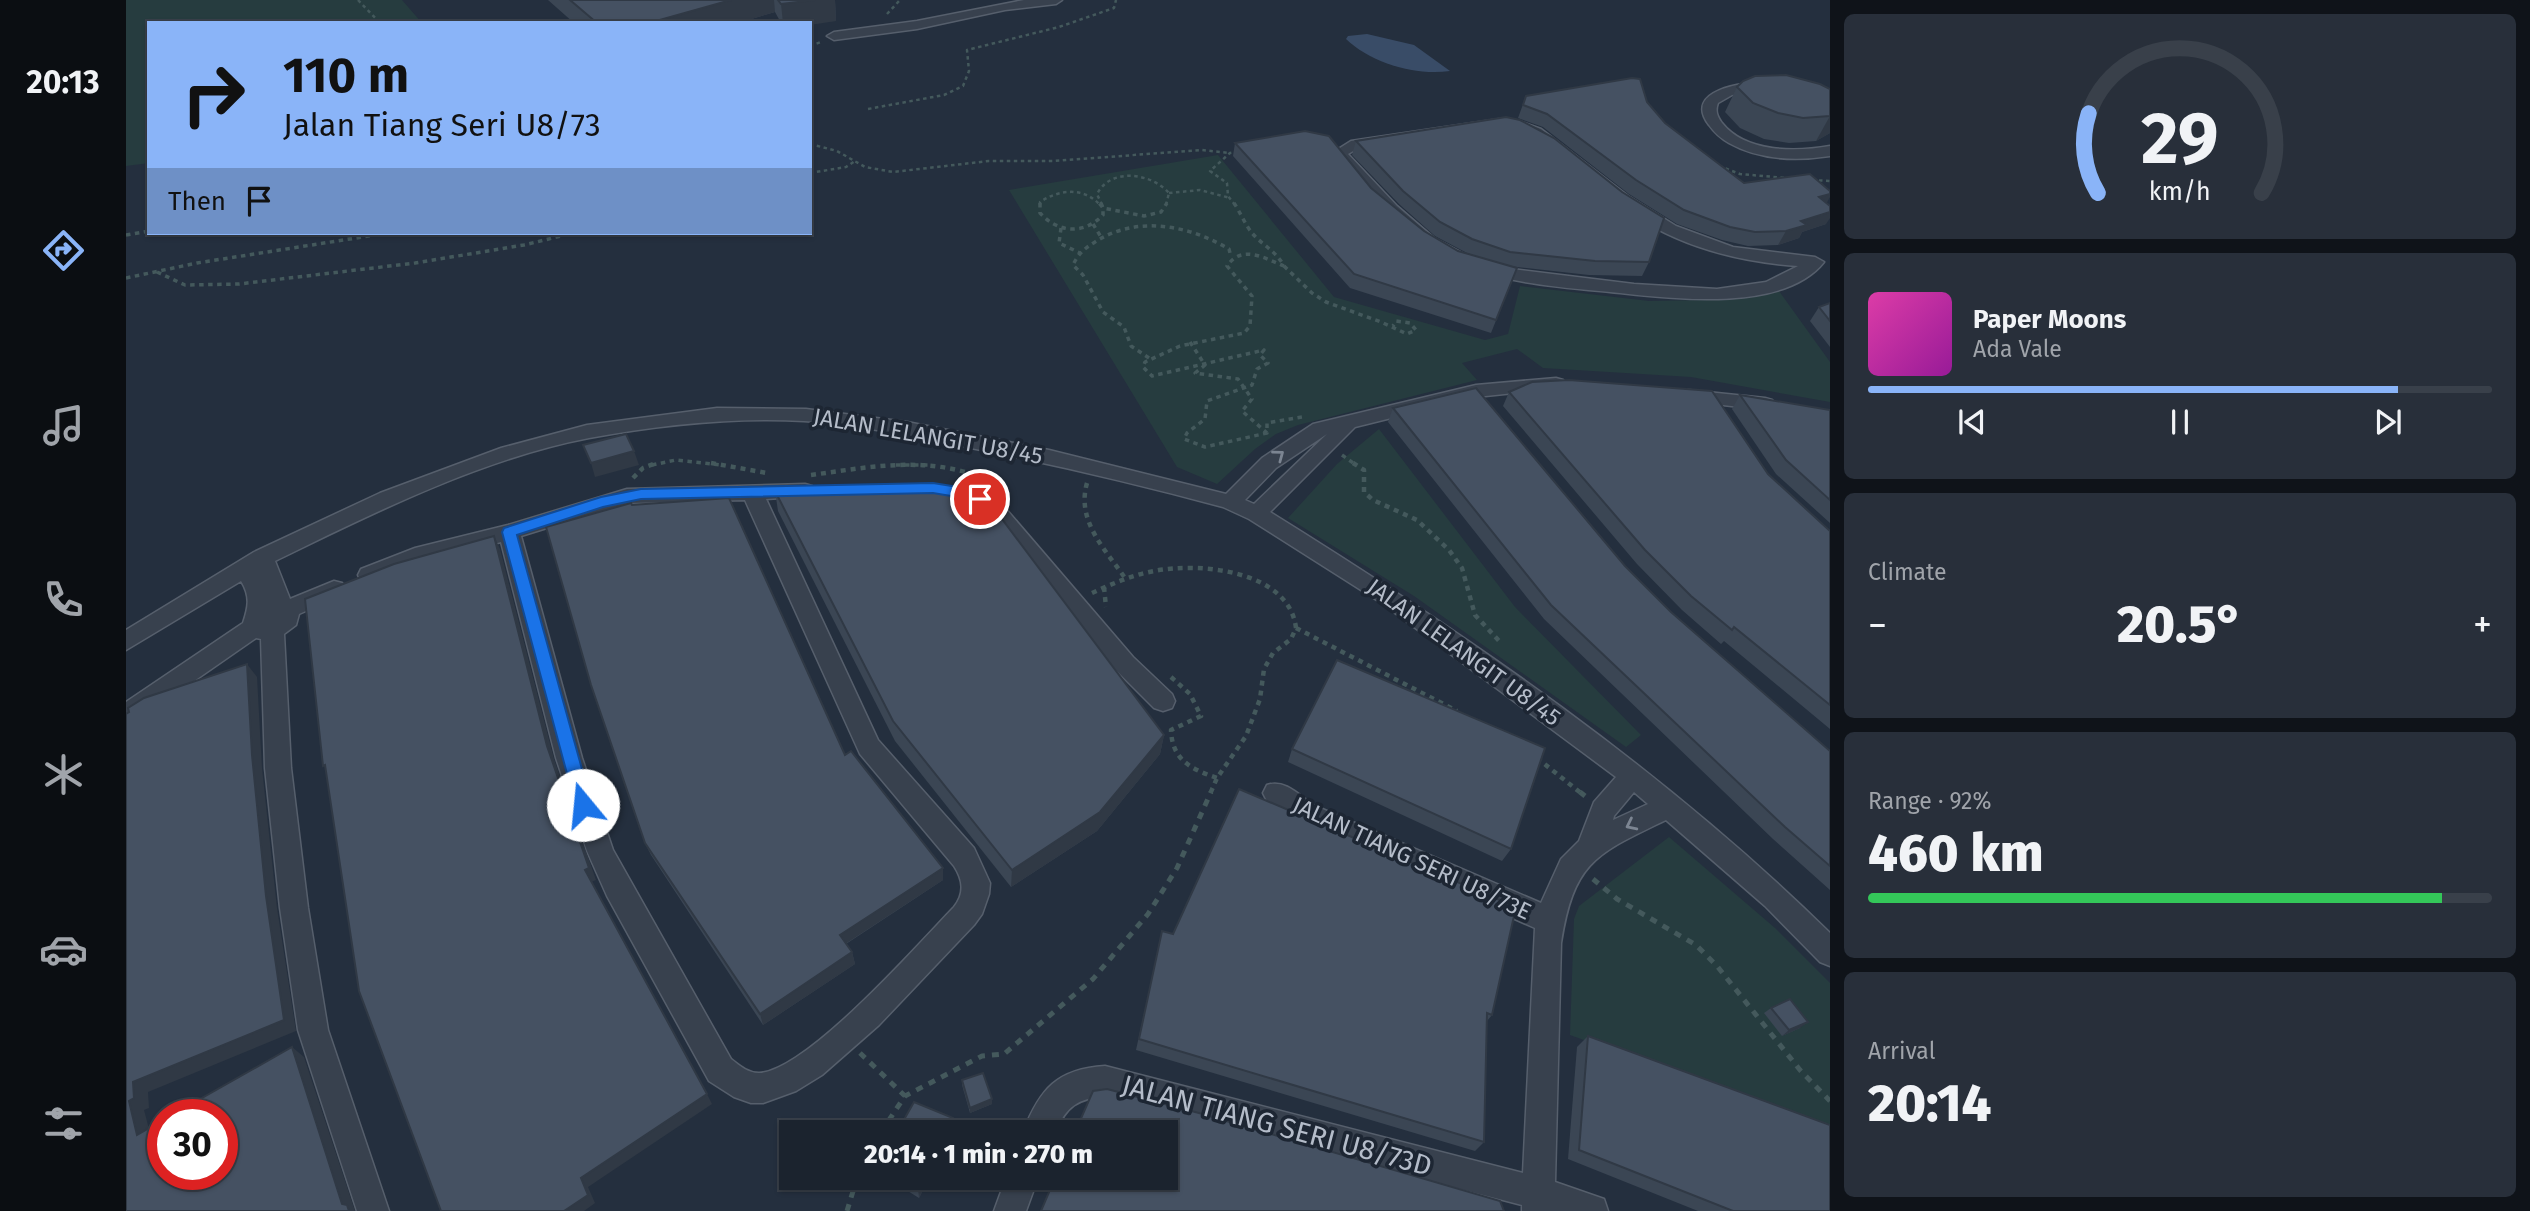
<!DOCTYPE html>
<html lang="en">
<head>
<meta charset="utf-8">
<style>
  :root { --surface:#1b232e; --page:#282f3a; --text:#f1f3f6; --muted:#a0a4aa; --line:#39404a; --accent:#8ab4f8 }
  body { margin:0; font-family:"Fira Sans",sans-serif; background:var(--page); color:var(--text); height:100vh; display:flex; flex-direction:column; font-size:26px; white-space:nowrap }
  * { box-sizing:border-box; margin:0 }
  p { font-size:23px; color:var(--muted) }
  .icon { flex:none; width:38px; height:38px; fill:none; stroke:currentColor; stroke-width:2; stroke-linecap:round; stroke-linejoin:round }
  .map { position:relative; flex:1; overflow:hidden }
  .sheet { display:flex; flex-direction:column; gap:14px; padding:14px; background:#0f1319; width:700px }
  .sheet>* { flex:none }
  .guide { position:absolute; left:21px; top:21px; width:665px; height:214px; border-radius:0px; box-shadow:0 2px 5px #0004,0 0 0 2px var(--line); background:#8ab4f8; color:#111; overflow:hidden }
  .speed { position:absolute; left:21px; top:1099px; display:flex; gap:14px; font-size:35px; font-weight:700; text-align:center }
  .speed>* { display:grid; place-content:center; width:91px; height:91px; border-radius:50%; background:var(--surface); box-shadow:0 2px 5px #0004,0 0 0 2px var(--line); line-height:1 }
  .speed .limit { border:10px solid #d22; background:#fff; color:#111 }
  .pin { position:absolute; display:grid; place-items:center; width:60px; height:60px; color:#fff; margin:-30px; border:4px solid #fff; border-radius:50%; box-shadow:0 2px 7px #0007 }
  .me { position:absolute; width:77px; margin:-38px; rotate:343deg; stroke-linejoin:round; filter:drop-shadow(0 0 5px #0008) }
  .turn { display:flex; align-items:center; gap:24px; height:147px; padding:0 21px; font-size:32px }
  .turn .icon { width:91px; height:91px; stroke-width:2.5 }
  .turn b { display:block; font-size:49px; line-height:60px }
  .then { display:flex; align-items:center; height:66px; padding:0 21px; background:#0003; gap:14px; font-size:26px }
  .big { font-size:52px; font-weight:800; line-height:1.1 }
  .sheet .card { flex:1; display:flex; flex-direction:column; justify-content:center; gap:10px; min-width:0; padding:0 24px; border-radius:10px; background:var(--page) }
  .sheet .dial { align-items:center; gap:0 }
  .dial svg { height:182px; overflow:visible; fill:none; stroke:var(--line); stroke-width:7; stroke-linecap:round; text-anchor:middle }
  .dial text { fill:var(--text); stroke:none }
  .song { display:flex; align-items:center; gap:21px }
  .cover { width:84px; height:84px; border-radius:10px; background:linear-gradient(135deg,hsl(320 70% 55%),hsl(300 70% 35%)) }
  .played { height:7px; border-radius:4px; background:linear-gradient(90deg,var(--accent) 85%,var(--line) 85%) }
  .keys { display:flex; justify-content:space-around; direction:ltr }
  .heat { display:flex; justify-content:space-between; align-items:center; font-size:38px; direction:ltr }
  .charge { height:10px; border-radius:5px; background:linear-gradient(90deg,#34c759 92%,var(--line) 0) }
  .trip { position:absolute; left:653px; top:1120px; width:399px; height:70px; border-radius:0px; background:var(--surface); box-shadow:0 2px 5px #0004,0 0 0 2px var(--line); font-weight:800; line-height:70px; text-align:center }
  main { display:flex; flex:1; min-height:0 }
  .menu { display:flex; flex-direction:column; width:126px; justify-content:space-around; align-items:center; background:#0b0e12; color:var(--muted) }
  .menu .icon { width:49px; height:49px }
  .menu .selected { color:var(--accent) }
  .menu b { font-size:32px; color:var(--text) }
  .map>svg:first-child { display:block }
</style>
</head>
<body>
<main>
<nav class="menu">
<b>20:13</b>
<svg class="icon selected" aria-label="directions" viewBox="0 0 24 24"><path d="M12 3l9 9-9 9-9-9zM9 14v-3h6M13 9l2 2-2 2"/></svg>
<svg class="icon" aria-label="music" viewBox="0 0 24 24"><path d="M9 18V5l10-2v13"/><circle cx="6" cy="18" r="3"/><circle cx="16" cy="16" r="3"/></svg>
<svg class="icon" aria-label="phone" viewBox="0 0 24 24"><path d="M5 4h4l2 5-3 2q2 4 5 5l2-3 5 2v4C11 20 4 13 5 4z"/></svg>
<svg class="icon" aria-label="climate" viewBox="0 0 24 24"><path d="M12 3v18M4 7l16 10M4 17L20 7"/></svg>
<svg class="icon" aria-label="car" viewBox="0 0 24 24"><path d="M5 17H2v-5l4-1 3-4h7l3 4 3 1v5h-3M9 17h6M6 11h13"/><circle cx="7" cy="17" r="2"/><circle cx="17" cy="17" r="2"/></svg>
<svg class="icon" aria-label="filters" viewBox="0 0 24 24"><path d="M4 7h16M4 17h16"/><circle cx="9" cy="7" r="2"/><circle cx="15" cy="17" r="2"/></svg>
</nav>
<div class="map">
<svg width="1704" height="1211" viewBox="0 0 1704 1211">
  <rect width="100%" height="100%" fill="#242f3e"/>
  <g fill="#263c3f">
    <path d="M0,0h276l20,23h-273v140l-23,3z"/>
    <path d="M1092,155l116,142 151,43 23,-6 12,-48 129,15 54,-1 76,-9 51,71v40l-139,-25 -148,-9 -26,-19 -55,14 15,17 -179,45 -22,9 -21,15 -38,35 -40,-17 -168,-277z"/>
    <path d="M1253,429l136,178 126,128 -15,12 -212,-151 -126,-78 49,-54z"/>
    <path d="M1543,837l106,91 55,55v146l-260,-94 4,-116 5,-13z"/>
  </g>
  <path fill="#394c67" d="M1241,34l47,11 36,26c-35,5 -79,-8 -104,-32l2,-3z"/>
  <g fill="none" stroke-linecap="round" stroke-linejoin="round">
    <defs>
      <g id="minor">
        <path d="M898,0h38l-6,4 -51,6 -88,19 -83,11 -7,-4 7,-4 83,-11z"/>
        <path d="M1640,82l7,4 -2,3 -39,6 -14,8c-3,8 -1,13 4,20 24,30 74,29 108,23v10c-33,5 -71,4 -101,-13 -9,-5 -15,-11 -20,-18 -27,-35 35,-43 57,-43z"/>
        <path d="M1374,119l19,2 22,8 87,67 48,30 57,21 82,10 9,5c-41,52 -157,36 -214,30 -53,-5 -107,-9 -156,-30 -40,-17 -100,-72 -122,-109l19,-12zM1374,127c42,3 95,62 132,87 49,33 108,48 166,52l-32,16 -49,7 -83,-5 -130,-16 -38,-13 -32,-17 -37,-32 -49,-52 7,-4z"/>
        <path d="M1430,378l7,2 3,4 -3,4 -87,9 -121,30 -85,85c198,123 394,258 560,421v33l-10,-4 -55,-56 -99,-86c-70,34 -92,41 -105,123l-6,239 49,17 4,12h-86v-6l-417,-109c-28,3 -38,10 -50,36h-32c17,-43 34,-63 82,-66l418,107 12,-245 -240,-107 -28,-20 -4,-8 4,-8c18,-6 32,10 46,20l228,98 20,-44 18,-18 15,-39 22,-25 -233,-173 -134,-85 -26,-12c-85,-23 -171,-43 -257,-60 -53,-10 -108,-23 -162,-26 -72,-4 -144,4 -215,17 -106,20 -218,76 -314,123l15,38 44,-18 8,2 3,6 -3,6 -43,19 -3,11 -12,9 7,134 17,140 20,122 61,181h-32l-59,-181 -18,-122 -15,-140 -4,-129 -5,-1 -121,84 -9,3v-23l117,-79c5,-15 8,-26 -2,-42l-115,69v-20l128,-78 126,-59 121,-45 86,-23 130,-17 89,1 101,13 142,28 177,44 36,-36 51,-34 163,-39zM1201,434l-73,70 -9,-4 31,-32zM1508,792l14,12 -35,16 1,-4z"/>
        <path d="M1562,390l77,8 7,2 3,4 -3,4 -7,2 -84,-10 -3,-4 3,-4z"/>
        <path d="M679,484l7,2 3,5 -3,5 -46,3 112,241 96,108 16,35 -1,11 -7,20 -8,11 -95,100 -57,50 -26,16 -33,12h-12l-17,-6 -25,-16 -102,-185 -20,-45 -31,-93 -55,-216 -73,19 -59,22 -8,-2 -3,-6 3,-6 54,-21 93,-23 119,-36zM619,500l115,254 94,112c9,14 11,27 0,41 -35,36 -147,164 -195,166 -11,0 -19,-7 -28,-14l-118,-209 -31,-92 -61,-222 107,-33z"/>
        <path d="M846,488l7,2 27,19 127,148 39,37 3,7 -3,7 -9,3 -9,-3 -37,-37 -127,-152 -28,-24 3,-5z"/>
        <path d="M880,1178h32l-12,33h-32z"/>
      </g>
    </defs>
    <use href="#minor" stroke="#565f6c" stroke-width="3"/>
    <g stroke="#44595c" stroke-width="2.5" stroke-dasharray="3.5 3.5" stroke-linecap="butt">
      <path d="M232,0l22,23"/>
      <path d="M761,14l13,-14"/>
      <path d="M684,46l11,-4"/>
      <path d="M742,109l76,-14 19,-9 6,-15 -2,-21 92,-23 55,-19 2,-8"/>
      <path d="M684,144l27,7 28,16 28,5 96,-11h64l149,-11 27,3"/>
      <path d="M1593,166l21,8 46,4"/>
      <path d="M684,173l36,-6 9,-6"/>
      <path d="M1686,180l18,1"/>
      <path d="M1043,193l31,-3 30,8"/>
      <path d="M914,205v-3c20,-13 44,-15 60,3"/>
      <path d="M976,205l-5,-11c14,-27 54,-21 72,-1"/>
      <path d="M1040,205l3,-12"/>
      <path d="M1109,205l-7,-9 -1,-13 -17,-12 20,-18 7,-1"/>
    </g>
    <g stroke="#44595c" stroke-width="3.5" stroke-dasharray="4.5 4.5" stroke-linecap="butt">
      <path d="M914,203v10c18,20 44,22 63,2v-7l-4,-5"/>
      <path d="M975,203l2,5 41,8 17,-4 6,-9"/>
      <path d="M1108,203c6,9 12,23 18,30 10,12 24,18 32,33 -20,-8 -42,-22 -57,0l25,30 -2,30 -6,7 -64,13 -35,16 -2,5 9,9 112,-26 -4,5 8,8 -11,6 -5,16 -45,16 -2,18 -18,14 -3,6 21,8 62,-14v-10l35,-6"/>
      <path d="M967,224l8,13"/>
      <path d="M935,228l-2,15 21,10"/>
      <path d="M0,235l23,-4"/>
      <path d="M1158,266l28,27 14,9 55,20 26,12 9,-4 -6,-7 -14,-2 -3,5"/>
      <path d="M31,272l28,13 54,-1 176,-21 109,-18 49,-12"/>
      <path d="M0,278l71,-15 191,-30"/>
      <path d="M1064,342l15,23 -10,8 43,6 14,20 -10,12 25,22"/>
      <path d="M1023,358l-18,-12 -7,-19 -21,-15 -20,-37 -10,-10c5,-11 12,-17 22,-23 42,-27 93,-17 134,7l2,8"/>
      <path d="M1216,455l14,10"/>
      <path d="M526,465l24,-5 46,5"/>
      <path d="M770,465h34"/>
    </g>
    <g stroke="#44595c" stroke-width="4.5" stroke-dasharray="5 5" stroke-linecap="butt">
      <path d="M585,463l56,10"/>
      <path d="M1227,463l11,7v22l9,8 44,20 32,30 13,18 13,47 26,28"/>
      <path d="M685,475c59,-8 117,-20 174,4"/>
      <path d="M507,478l10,-10 13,-5"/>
      <path d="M961,483c-11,38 18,66 38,95"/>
      <path d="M978,587l2,20"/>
      <path d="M966,593c20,-9 40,-18 62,-22 45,-9 135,-1 142,57l-5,11 -18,14 -9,16 -4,30 -14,37 -29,42 -7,16"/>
      <path d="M1170,628l161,83"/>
      <path d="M1045,677l19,17 11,22 -30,14c1,30 20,39 46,48"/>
      <path d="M1411,758l45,36"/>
    </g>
    <g stroke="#44595c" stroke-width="5" stroke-dasharray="7 7" stroke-linecap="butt">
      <path d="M1454,792l5,4"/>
      <path d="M1467,879l24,20 79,46 21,21 83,104 30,31"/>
      <path d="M734,1053l45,43"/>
      <path d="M755,1132l24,-36 77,-40 22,-2 89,-75 55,-65 29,-46 34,-76"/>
      <path d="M721,1211l10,-33"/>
    </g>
    <use href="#minor" fill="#38414e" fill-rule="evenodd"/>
  </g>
  <g fill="#3b4654">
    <path d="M422,0h287l1,21 -55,2 -6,-11 -37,11h-164z"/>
    <path d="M1611,87l93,2v44l-14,8 -27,2 -25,-4 -24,-11 -15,-16z"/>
    <path d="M1400,96l121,6 18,21 79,60 82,20v21l-24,8 -3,6 -21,7 -30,1 -26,-6 -45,-16 -48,-30 -86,-67 -25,-9z"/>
    <path d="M1230,141l293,121 -7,14 -53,-1 -81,-9 9,2 -26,65 -141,-45 -117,-132 2,-13 136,45 53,43 34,20 31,9 -22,-7 -32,-17 -36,-32 -47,-49z"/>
    <path d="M1704,303v44l-20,-26 9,-14z"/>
    <path d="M1383,392l259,82 62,57v198l-106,-88 -3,3 -39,-34 -45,-46 -134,-158z"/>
    <path d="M1614,395l90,15v113l-54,-49 -44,-65z"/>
    <path d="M1267,408l232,158 46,46 159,139v139l-57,-51 -229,-220 -156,-197z"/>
    <path d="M649,491l389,244 -4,19 -63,77 -86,56 -116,-146 -117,-230z"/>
    <path d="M506,505l311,363v12l-97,64 6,8 3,12 -92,61 -112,-170 -6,-12z"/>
    <path d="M1166,749l219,100 -9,12 -214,-99z"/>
    <path d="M1036,931l330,84 -5,6 -3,121 -9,9 -339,-101z"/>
    <path d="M1645,1008l29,20 -18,8 -18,-23z"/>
    <path d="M1462,1036l242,175h-132l-130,-52 9,-112z"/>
    <path d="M836,1080l30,19v5l-22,9 -8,-28z"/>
    <path d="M761,1178h42l-10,20z"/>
  </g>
  <g fill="#303945">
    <path d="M605,0h43l1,12 -37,11h-89z"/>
    <path d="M689,0h20l1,21 -26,4v-2h-27l-2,-19z"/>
    <path d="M1704,116v17l-14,8z"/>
    <path d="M1704,194v3l-5,9 -6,-9z"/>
    <path d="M1704,212v6l-4,6 -24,8 -3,6 -21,7 8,-14 15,-10z"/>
    <path d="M508,451l5,14 -44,12 -4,-14z"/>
    <path d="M368,536l6,13 54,210 42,121 -5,2 -6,-12 -38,-124z"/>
    <path d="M121,664l10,13 5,91 15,140 19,123 -148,61 1,16 -5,2 9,34 -16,-9 -8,-34 4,-19 119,-327z"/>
    <path d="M1038,735l-4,19 -63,77 -86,56 1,-17z"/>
    <path d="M817,868v12l-101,66 -2,-11z"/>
    <path d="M726,952l3,12 -92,61 -3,-11z"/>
    <path d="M1682,1022l-8,6 -18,8 7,-6z"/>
    <path d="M166,1047l12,10 51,154h-6l-7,-7z"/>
    <path d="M581,1094l5,10 -124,83 7,16 -11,8h-20l17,-33z"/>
    <path d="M866,1099v5l-22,9v-5z"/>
    <path d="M827,1118v10l-2,4h-5z"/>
    <path d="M798,1178h5l-10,20 -1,-9z"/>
  </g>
  <g fill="#455162" stroke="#303945" stroke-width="2">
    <path d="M444,0h161l-82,23h-52z"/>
    <path d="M652,0h37l-34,4z"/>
    <path d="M1660,75l34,9 10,5v27l-27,2 -25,-5 -25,-10 -16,-16 6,-6 12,-5z"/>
    <path d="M1506,78l8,1 7,23 18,21 79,60 66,-9 20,17v3l-11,3 11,9v6l-29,9 6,4 -21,6 -31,1 -25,-5 -46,-17 -48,-30 -89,-66 -24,-9 3,-9z"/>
    <path d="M1380,117l14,3 34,18 68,54 42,26 -15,44 -54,-1 -85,-9 -38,-13 -32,-17 -37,-31 -47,-50z"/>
    <path d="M1179,131l24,5 42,52 53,43 34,20 59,17 -21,52 -142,-46 -119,-131z"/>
    <path d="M1704,303v18l-11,-14z"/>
    <path d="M1443,380l143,11 56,83 62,57v174l-96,-78 -2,3 -41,-34 -46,-46 -136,-158 23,-10z"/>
    <path d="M1350,388l149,178 46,46 159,139v115l-45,-39 -234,-222 -158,-197z"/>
    <path d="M1614,395l90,15v90l-44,-40z"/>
    <path d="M500,434l8,17 -43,12 -8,-18z"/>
    <path d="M846,486l15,13 177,236 -64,77 -88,58 -119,-149 -118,-230z"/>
    <path d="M603,498l116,257 6,-4 92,117 -103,67 12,17 -92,62 -115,-171 -54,-158 -45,-158 85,-24 1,2z"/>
    <path d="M368,536l53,210 42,122 -4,2 122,224 -126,84 7,17 -24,16h-123l-82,-220 -34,-226 -2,1 -18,-167 89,-35z"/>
    <path d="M1211,660l208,88 -34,101 -219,-100z"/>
    <path d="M121,664l5,91 14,141 18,124 -151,62 1,16 -5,3 8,34 26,-15v54h59v-59h-50l120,-68 50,157 5,1 2,6h-223v-497l3,-2 -1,-4 16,-10z"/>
    <path d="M1113,789l277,118 -24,108 -5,-2 -3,129 -345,-103 23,-108 11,3z"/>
    <path d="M1664,999l18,23 -19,8 -18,-22z"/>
    <path d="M1462,1036l242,89v86h-97l-154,-61z"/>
    <path d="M857,1073l9,26 -22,9 -8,-28z"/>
    <path d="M981,1089l92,24 301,88 4,10h-463l14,-33h111v-46h-91l18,-41z"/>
    <path d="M788,1102l39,16 -7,14h-49z"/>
    <path d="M773,1178h25l-6,11z"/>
  </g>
  <defs><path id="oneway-chevron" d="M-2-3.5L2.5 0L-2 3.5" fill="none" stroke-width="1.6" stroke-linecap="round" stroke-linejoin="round" transform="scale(1.75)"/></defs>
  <g stroke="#7c8592">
    <use href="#oneway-chevron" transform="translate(1153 455) rotate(-37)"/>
    <use href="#oneway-chevron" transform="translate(1505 825) rotate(154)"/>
  </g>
  <path fill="#1a73e8" stroke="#114b97" stroke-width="2" d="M807,483l25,4 27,8 3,4 -8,5 -23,-7 -24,-4 -292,6 -38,8 -86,28 75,270 -2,6 -7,2 -6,-2 -75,-279 2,-4 97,-31 40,-8z"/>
  <g text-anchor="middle" stroke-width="7" stroke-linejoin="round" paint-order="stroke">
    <g font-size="23" fill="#b4bcc9" stroke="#1d2633">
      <text transform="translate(802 436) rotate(10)" y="8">JALAN LELANGIT U8/45</text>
      <text transform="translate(1338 652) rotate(36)" y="8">JALAN LELANGIT U8/45</text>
      <text transform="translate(1286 858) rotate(25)" y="8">JALAN TIANG SERI U8/73E</text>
    </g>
    <g font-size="28" fill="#b4bcc9" stroke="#1d2633">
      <text transform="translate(1151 1125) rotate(15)" y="10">JALAN TIANG SERI U8/73D</text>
    </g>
  </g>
</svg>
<div class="speed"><div class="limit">30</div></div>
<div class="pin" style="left:854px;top:499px;background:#d93025"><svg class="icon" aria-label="arrive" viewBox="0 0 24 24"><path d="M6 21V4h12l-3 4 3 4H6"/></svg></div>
<svg class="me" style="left:457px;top:805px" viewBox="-20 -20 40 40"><circle r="19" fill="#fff"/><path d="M0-13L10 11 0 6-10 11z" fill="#1a73e8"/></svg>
<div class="trip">20:14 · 1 min · 270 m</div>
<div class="guide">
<div class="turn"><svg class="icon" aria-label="right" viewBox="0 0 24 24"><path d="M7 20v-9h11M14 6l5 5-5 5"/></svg><div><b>110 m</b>Jalan Tiang Seri U8/73</div></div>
<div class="then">Then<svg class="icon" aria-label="arrive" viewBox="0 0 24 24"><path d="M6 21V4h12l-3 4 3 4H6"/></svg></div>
</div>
</div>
<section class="sheet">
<div class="card dial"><svg viewBox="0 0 100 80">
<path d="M14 69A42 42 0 1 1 86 69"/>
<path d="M14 69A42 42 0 0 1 10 34" stroke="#8ab4f8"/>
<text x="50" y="56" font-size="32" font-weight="700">29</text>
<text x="50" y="72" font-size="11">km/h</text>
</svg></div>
<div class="card">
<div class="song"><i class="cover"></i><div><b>Paper Moons</b><p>Ada Vale</p></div></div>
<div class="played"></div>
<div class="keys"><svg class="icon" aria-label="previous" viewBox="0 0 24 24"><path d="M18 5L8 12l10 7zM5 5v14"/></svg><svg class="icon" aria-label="pause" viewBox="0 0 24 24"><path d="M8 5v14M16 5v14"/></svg><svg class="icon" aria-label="next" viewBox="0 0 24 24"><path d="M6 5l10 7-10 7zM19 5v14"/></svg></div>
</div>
<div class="card"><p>Climate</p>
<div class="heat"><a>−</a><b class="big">20.5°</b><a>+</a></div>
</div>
<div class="card"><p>Range · 92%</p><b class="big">460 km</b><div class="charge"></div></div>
<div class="card"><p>Arrival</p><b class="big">20:14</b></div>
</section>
</main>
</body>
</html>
